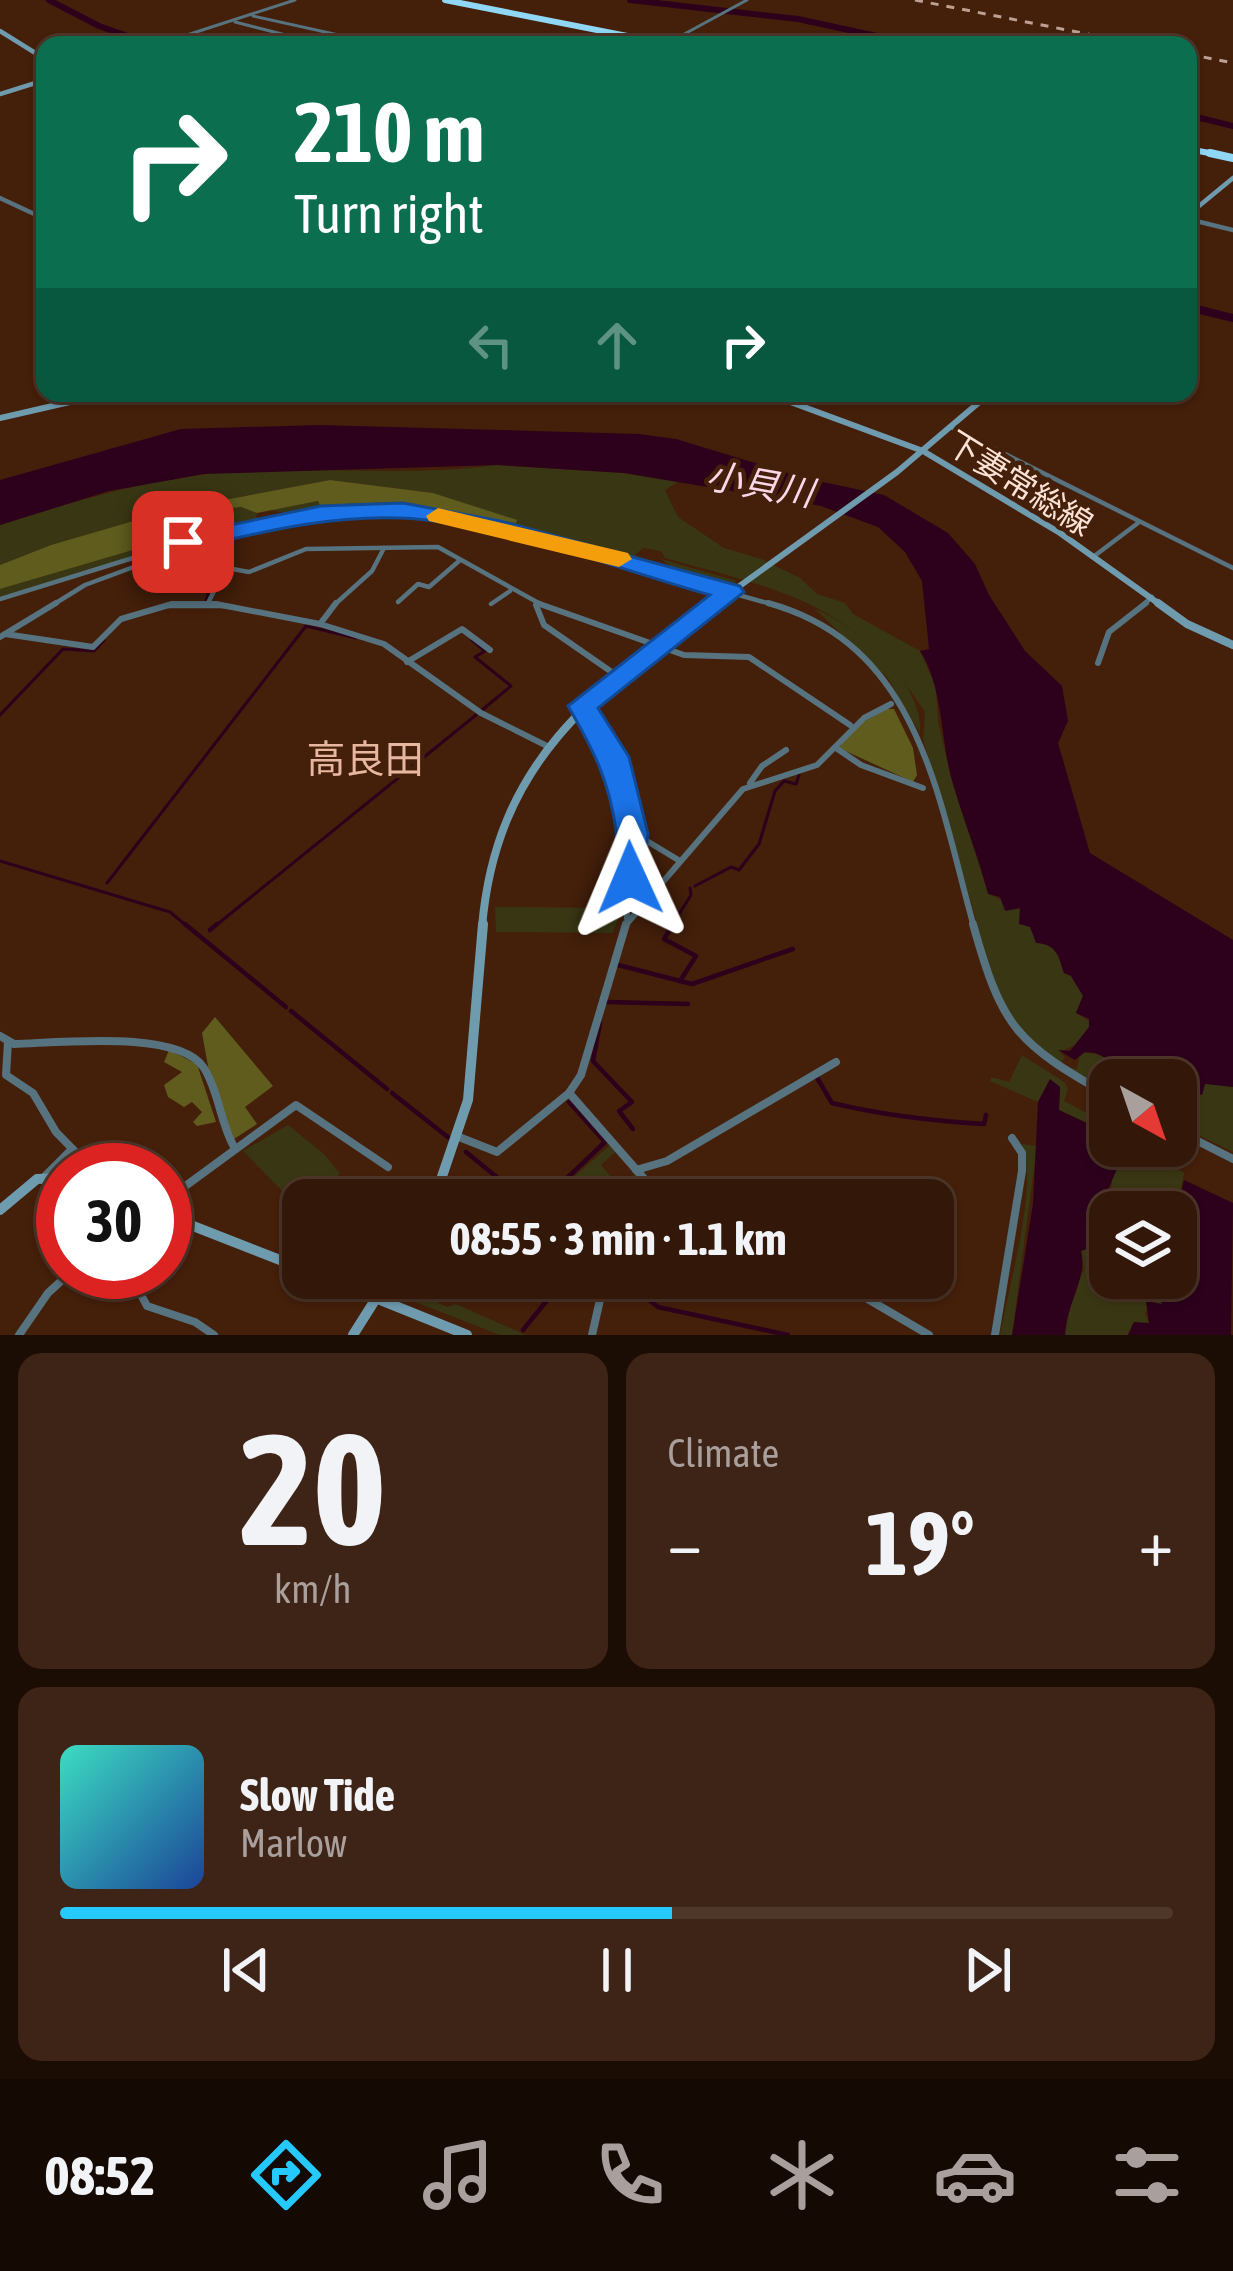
<!DOCTYPE html>
<html lang="en">
<head>
<meta charset="utf-8">
<style>
  :root { --surface:#331708; --page:#3e2416; --text:#f1f3f6; --muted:#a99f9c; --line:#4e3629; --accent:#25c9fe }
  body { margin:0; font-family:"Asap Condensed","Noto Sans JP",sans-serif; background:var(--page); color:var(--text); height:100vh; display:flex; flex-direction:column; font-size:45px; white-space:nowrap }
  * { box-sizing:border-box; margin:0 }
  p { font-size:39px; color:var(--muted) }
  .icon { flex:none; width:66px; height:66px; fill:none; stroke:currentColor; stroke-width:2; stroke-linecap:round; stroke-linejoin:round }
  .map { position:relative; height:1335px; overflow:hidden }
  .side { display:flex; flex-direction:column; gap:18px; padding:18px; background:#1c0d04; flex:1 }
  .side>* { flex:none }
  .hud { position:absolute; left:36px; top:36px; width:1161px; height:366px; border-radius:24px; box-shadow:0 3px 9px #0004,0 0 0 3px var(--line); background:#0b6e4f; color:#fff; overflow:hidden }
  .needle { width:78px; rotate:140deg }
  .controls { position:absolute; left:1089px; top:1059px; display:grid; gap:24px }
  .controls a { display:grid; place-items:center; width:108px; height:108px; border-radius:24px; background:var(--surface); box-shadow:0 3px 9px #0004,0 0 0 3px var(--line); font-size:60px }
  .speed { position:absolute; left:36px; top:1143px; display:flex; gap:24px; font-size:60px; font-weight:700; text-align:center }
  .speed>* { display:grid; place-content:center; width:156px; height:156px; border-radius:50%; background:var(--surface); box-shadow:0 3px 9px #0004,0 0 0 3px var(--line); line-height:1 }
  .speed .limit { border:18px solid #d22; background:#fff; color:#111 }
  .pin { position:absolute; display:grid; place-items:center; width:102px; height:102px; color:#fff; margin:-51px; border-radius:24px; box-shadow:0 6px 18px #0006 }
  .me { position:absolute; width:132px; margin:-66px; rotate:359deg; stroke-linejoin:round; filter:drop-shadow(0 0 9px #0008) }
  .turn { display:flex; align-items:center; gap:42px; height:252px; padding:0 60px; font-size:54px }
  .turn .icon { width:156px; height:156px; stroke-width:2.5 }
  .turn b { display:block; font-size:84px; line-height:102px }
  .lanes { display:flex; align-items:center; height:114px; padding:0 60px; background:#0003; justify-content:center; gap:60px; direction:ltr }
  .lanes .off { opacity:.35 }
  .big { font-size:90px; font-weight:700; line-height:1.1 }
  .side .tile { flex:1; display:flex; flex-direction:column; justify-content:center; gap:18px; min-width:0; padding:0 42px; border-radius:24px; background:var(--page) }
  .side .dial { align-items:center; gap:0 }
  .dial b { font-size:156px; line-height:1 }
  .song { display:flex; align-items:center; gap:36px }
  .cover { width:144px; height:144px; border-radius:18px; background:linear-gradient(135deg,hsl(170 70% 55%),hsl(220 70% 35%)) }
  .played { height:12px; border-radius:6px; background:linear-gradient(90deg,var(--accent) 55%,var(--line) 55%) }
  .keys { display:flex; justify-content:space-around; direction:ltr }
  .heat { display:flex; justify-content:space-between; align-items:center; font-size:66px; direction:ltr }
  .side .tiles { flex:1; display:grid; gap:18px; grid-template-columns:1fr 1fr }
  .tile:last-child { grid-column:span 2 }
  .trip { position:absolute; left:282px; top:1179px; width:672px; height:120px; border-radius:24px; background:var(--surface); box-shadow:0 3px 9px #0004,0 0 0 3px var(--line); font-weight:700; line-height:120px; text-align:center }
  .tab-bar { display:flex; height:192px; justify-content:space-around; align-items:center; background:#140903; color:var(--muted) }
  .tab-bar .icon { width:84px; height:84px }
  .tab-bar .current { color:var(--accent) }
  .tab-bar b { font-size:54px; color:var(--text) }
  .map>svg:first-child { display:block }
</style>
</head>
<body>
<div class="map">
<svg width="1233" height="1335" viewBox="0 0 1233 1335">
  <rect width="100%" height="100%" fill="#441f0a"/>
  <g fill="#393713">
    <path d="M497,465l127,8 54,9 -13,8 13,27 46,31 37,11 39,19 17,16 28,9 8,11 67,37 16,36 2,35 14,59 36,112 34,18 -1,13 10,3 6,16c20,0 22,15 27,30l7,3 12,20 -7,17 15,9 -9,20 -22,10 5,5 -5,7 -36,-27 -26,-42 -75,-256 2,-27c-71,-110 -141,-121 -260,-154l-4,-7 -18,-3 -8,7 40,15 -14,-11 76,22 -10,7 -42,-16 2,4c-109,-31 -255,-83 -369,-65 -106,16 -213,57 -318,86v-8l200,-59 15,-20 26,-3 16,6 -1,5 29,-5 -15,-3 49,-9 2,4 74,-4 122,20 -84,-28 -103,-13 -159,30 -120,35 -51,20v-40c77,-24 151,-48 231,-53 88,-6 178,5 266,-7z"/>
    <path d="M815,609c43,18 109,73 105,124l-32,-55z"/>
    <path d="M495,907l129,1 -12,25 -116,-1z"/>
    <path d="M1080,1053c23,-2 54,14 73,27h-43v9l-44,-22 11,2z"/>
    <path d="M1022,1055l42,27 4,6 -4,13 46,24v9l-51,-24 1,-23 -10,-7 -12,22 -48,-21 1,-4 18,5z"/>
    <path d="M1205,1083l28,4v65l-57,-28v-32l22,3z"/>
    <path d="M288,1125l36,29 16,20 -41,34 -56,-57z"/>
    <path d="M1022,1144l15,2 -25,189h-12c8,-47 39,-149 22,-191z"/>
    <path d="M609,1146l7,5 -15,14 17,20 17,-11 24,26h-111z"/>
    <path d="M1112,1146h33l39,27 -8,42 -66,-3v66h46l10,17 -4,10 -13,-3 -4,12 4,9h-16l-5,12h-63l8,-45 11,-20 -3,-19 10,-4c-2,-18 10,-29 16,-45 9,-20 3,-36 5,-56z"/>
    <path d="M404,1278h9l-6,10 40,19 9,-3 70,31h-26l-95,-37 -6,-12z"/>
  </g>
  <g fill="#5f5c1e">
    <path d="M330,480l103,13 84,27 -1,3 -121,-21 -75,3 -2,-4 -61,12 -16,-6 -26,3 -14,20 -201,59v-24l51,-20 120,-35z"/>
    <path d="M887,709h7l19,39 4,27 -4,7 -74,-34 15,-21z"/>
    <path d="M215,1017l58,69 -28,21 12,17 -23,15 -22,-51 -10,-55z"/>
    <path d="M169,1050l28,14 19,58 -19,4 -4,-4 9,-10 -10,-10 -8,5 -16,-10 -4,-12 18,-13 -18,-10z"/>
  </g>
  <g fill="#2d001c">
    <path d="M319,425l320,9 37,5 128,39 80,17 64,38 27,31 14,31 36,56 37,35 6,35 -10,22 32,110 143,87v147l-28,-3 -3,11 -13,-4 -8,3 -5,-2v-12h-23l-58,-27 -10,-1 -10,8 -17,-10 12,1 19,-24v-8l-13,-6 7,-17 -12,-20 -7,-3c-5,-16 -7,-29 -28,-30l-6,-16 -11,-3 1,-16 -15,3 -5,-14 -12,-3c-10,-40 -26,-77 -37,-117 -10,-39 -9,-93 -31,-126l9,-2 -7,-68 -17,-29 -27,-25 -57,-21 -197,-33 -127,-8 -293,9 -95,17 -109,34v-45l181,-51z"/>
    <path d="M1050,1079l10,8 -1,23 51,24 2,30 5,5c-7,15 -27,65 -26,78l-10,4c7,27 -15,53 -16,84h-53l21,-131 5,-102z"/>
    <path d="M1184,1180l49,23 -2,132h-103l6,-13 15,1 -3,-22 16,3 -4,-8 8,-3 -10,-15h20v-63z"/>
  </g>
  <g fill="none" stroke-linecap="round" stroke-linejoin="round">
    <g stroke="#2d001c" stroke-width="3">
      <path d="M206,600l10,-26"/>
      <path d="M472,640l13,11 -10,6 36,29 -29,24"/>
      <path d="M0,715l63,-66 31,2 10,-11"/>
      <path d="M0,861l170,51 18,15"/>
      <path d="M107,883l199,-257 50,12"/>
      <path d="M695,886l36,-19 8,3 20,-26 16,-53 9,-10 12,3 3,-9"/>
      <path d="M214,927l262,-212"/>
      <path d="M671,927l20,-32 -1,-7"/>
    </g>
    <g stroke="#2d001c" stroke-width="4.5">
      <path d="M185,924l101,83"/>
      <path d="M673,924l-9,15 32,17 -16,25"/>
      <path d="M210,930l7,-6"/>
      <path d="M618,965l74,19 101,-35"/>
      <path d="M606,1002l82,2"/>
      <path d="M291,1011l96,78"/>
      <path d="M600,1023l-7,38 39,41 -13,9 14,18"/>
      <path d="M816,1076l16,27c50,12 100,18 152,21l2,-9"/>
      <path d="M392,1093l57,45"/>
      <path d="M466,1152l59,48"/>
      <path d="M544,1200l61,-58 -36,-40"/>
      <path d="M621,1278l37,29 130,28"/>
      <path d="M523,1330l42,-52"/>
    </g>
    <g stroke="#2d001c" stroke-width="6">
      <path d="M49,0l50,26 54,19"/>
      <path d="M630,0l168,19 120,26"/>
      <path d="M1188,115l45,11"/>
    </g>
    <path stroke="#2d001c" stroke-width="8" d="M1188,307l45,11"/>
    <g stroke="#57737f" stroke-width="3">
      <path d="M253,16l131,29"/>
      <path d="M235,22l90,23"/>
      <path d="M666,44l81,-44"/>
      <path d="M156,45l139,-45"/>
    </g>
    <g stroke="#57737f" stroke-width="4.5">
      <path d="M0,198l45,21"/>
      <path d="M1188,219l45,11"/>
      <path d="M970,393l14,5"/>
      <path d="M951,427l282,141"/>
      <path d="M1093,557l45,-34"/>
      <path d="M0,599l204,-63 117,-23 62,-4 117,19 278,78"/>
      <path d="M398,602l20,-18 11,3 30,-26"/>
      <path d="M208,603l17,-34"/>
      <path d="M491,604l19,-13"/>
      <path d="M51,606l34,-21 54,-20 55,-3 55,10 57,-23 132,-2 106,59"/>
      <path d="M166,606h60"/>
      <path d="M333,606l39,-35 12,-23"/>
      <path d="M1142,606l10,-9"/>
    </g>
    <g stroke="#57737f" stroke-width="6">
      <path d="M537,603l147,52 65,2 101,68"/>
      <path d="M768,603c152,42 169,193 206,324"/>
      <path d="M536,605l8,20 72,50"/>
      <path d="M320,624l16,-21"/>
      <path d="M5,634l88,13 28,-28 51,-15h44l104,20 64,20 97,69 66,33"/>
      <path d="M0,637l56,-34"/>
      <path d="M407,662l55,-33 28,21"/>
      <path d="M1098,663l11,-31 37,-29"/>
      <path d="M582,706c49,64 49,135 45,212"/>
      <path d="M836,748l25,17 62,23"/>
      <path d="M750,783l12,-17 24,-16"/>
      <path d="M632,832l48,29"/>
      <path d="M624,927l119,-138 74,-24 47,-47 27,-14"/>
    </g>
    <g stroke="#57737f" stroke-width="8">
      <path d="M973,924c29,104 43,119 137,172"/>
      <path d="M0,1036l14,8c42,-1 166,-15 190,24 15,24 16,54 30,79"/>
      <path d="M8,1042l-2,33 27,18 23,39 37,38"/>
      <path d="M570,1094l77,88 23,18"/>
      <path d="M1176,1130l57,29"/>
      <path d="M459,1137l38,15 72,-59 12,-18 45,-151"/>
      <path d="M636,1170l31,-9 169,-99"/>
      <path d="M45,1176l27,-27"/>
      <path d="M165,1201l131,-96 92,62"/>
      <path d="M129,1272l18,34 48,16 19,13"/>
      <path d="M832,1278l97,57"/>
      <path d="M19,1335l29,-42 23,-21"/>
      <path d="M592,1335l13,-57"/>
      <path d="M995,1335l27,-164v-18l-10,-15"/>
    </g>
    <g stroke="#6f9baf" stroke-width="4.5">
      <path d="M0,31l45,28"/>
      <path d="M0,94l45,-14"/>
      <path d="M1188,215l45,-37"/>
    </g>
    <g stroke="#6f9baf" stroke-width="6">
      <path d="M766,393l157,58 137,82 102,73"/>
      <path d="M0,418l109,-25"/>
      <path d="M712,606l185,-134 93,-79"/>
    </g>
    <g stroke="#6f9baf" stroke-width="8">
      <path d="M1158,603l29,21 46,21"/>
      <path d="M482,927c14,-164 110,-235 234,-324"/>
    </g>
    <g stroke="#6f9baf" stroke-width="10">
      <path d="M434,1200l34,-100 15,-176"/>
      <path d="M0,1210l37,-31 26,-1"/>
      <path d="M165,1215l138,54"/>
      <path d="M326,1278l141,57"/>
      <path d="M353,1335l36,-57"/>
    </g>
    <g stroke="#90d7f5" stroke-width="6">
      <path d="M445,0l228,45"/>
      <path d="M1188,149l37,7"/>
    </g>
    <path stroke="#90d7f5" stroke-width="8" d="M1210,153l23,5"/>
    <g stroke="#bea192" stroke-width="3" stroke-dasharray="8 8" stroke-linecap="butt">
      <path d="M915,0l228,45"/>
      <path d="M1188,54l45,9"/>
    </g>
  </g>
  <path fill="#1a73e8" stroke="#114b97" stroke-width="3" d="M403,503l97,18 240,65 4,6 -146,116 31,49 19,77 -7,53 -11,4 -12,-4c-9,-18 0,-38 -2,-57 -7,-50 -23,-81 -48,-124l142,-111c-93,-26 -215,-74 -310,-77 -75,-3 -145,16 -217,32l-12,-8 12,-7 138,-29z"/>
  <path fill="#f59e0b" d="M438,508l190,45 4,6 -13,8 -190,-46 -3,-5z"/>
  <g text-anchor="middle" stroke-width="9" stroke-linejoin="round" paint-order="stroke">
    <g font-size="33" fill="#fbe2d5" stroke="#441f0a">
      <text transform="translate(1020 483) rotate(32)" y="12">下妻常総線</text>
    </g>
    <g font-size="36" font-style="italic" fill="#fbd7e9" stroke="#441f0a">
      <text transform="translate(760 484) rotate(10)" y="13">小貝川</text>
    </g>
    <g font-size="39" fill="#e7b79f" stroke="#441f0a">
      <text x="365" y="773">高良田</text>
    </g>
  </g>
</svg>
<div class="controls">
<a><svg class="needle" viewBox="-14 -14 28 28"><path d="M0-13l5 13h-10z" fill="#e53935"/><path d="M0 13l5-13h-10z" fill="#a99f9c"/></svg></a>
<a><svg class="icon" aria-label="layers" viewBox="0 0 24 24"><path d="M12 4l9 5-9 5-9-5zM3 14l9 5 9-5"/></svg></a>
</div>
<div class="speed"><div class="limit">30</div></div>
<div class="pin" style="left:183px;top:542px;background:#d93025"><svg class="icon" aria-label="arrive" viewBox="0 0 24 24"><path d="M6 21V4h12l-3 4 3 4H6"/></svg></div>
<svg class="me" style="left:630px;top:878px" viewBox="-20 -20 40 40"><path d="M0-17L14 15 0 8-14 15z" fill="#1a73e8" stroke="#fff" stroke-width="4"/></svg>
<div class="trip">08:55 · 3 min · 1.1 km</div>
<div class="hud">
<div class="turn"><svg class="icon" aria-label="right" viewBox="0 0 24 24"><path d="M7 20v-9h11M14 6l5 5-5 5"/></svg><div><b>210 m</b>Turn right</div></div>
<div class="lanes"><svg class="icon off" aria-label="left" viewBox="0 0 24 24"><path d="M17 20v-9H6M10 6l-5 5 5 5"/></svg><svg class="icon off" aria-label="ahead" viewBox="0 0 24 24"><path d="M12 20V5M6 11l6-6 6 6"/></svg><svg class="icon" aria-label="right" viewBox="0 0 24 24"><path d="M7 20v-9h11M14 6l5 5-5 5"/></svg></div>
</div>
</div>
<section class="side">
<div class="tiles">
<div class="tile dial"><b>20</b><p>km/h</p></div>
<div class="tile"><p>Climate</p>
<div class="heat"><a>−</a><b class="big">19°</b><a>+</a></div>
</div>
<div class="tile">
<div class="song"><i class="cover"></i><div><b>Slow Tide</b><p>Marlow</p></div></div>
<div class="played"></div>
<div class="keys"><svg class="icon" aria-label="previous" viewBox="0 0 24 24"><path d="M18 5L8 12l10 7zM5 5v14"/></svg><svg class="icon" aria-label="pause" viewBox="0 0 24 24"><path d="M8 5v14M16 5v14"/></svg><svg class="icon" aria-label="next" viewBox="0 0 24 24"><path d="M6 5l10 7-10 7zM19 5v14"/></svg></div>
</div>
</div>
</section>
<nav class="tab-bar">
<b>08:52</b>
<svg class="icon current" aria-label="directions" viewBox="0 0 24 24"><path d="M12 3l9 9-9 9-9-9zM9 14v-3h6M13 9l2 2-2 2"/></svg>
<svg class="icon" aria-label="music" viewBox="0 0 24 24"><path d="M9 18V5l10-2v13"/><circle cx="6" cy="18" r="3"/><circle cx="16" cy="16" r="3"/></svg>
<svg class="icon" aria-label="phone" viewBox="0 0 24 24"><path d="M5 4h4l2 5-3 2q2 4 5 5l2-3 5 2v4C11 20 4 13 5 4z"/></svg>
<svg class="icon" aria-label="climate" viewBox="0 0 24 24"><path d="M12 3v18M4 7l16 10M4 17L20 7"/></svg>
<svg class="icon" aria-label="car" viewBox="0 0 24 24"><path d="M5 17H2v-5l4-1 3-4h7l3 4 3 1v5h-3M9 17h6M6 11h13"/><circle cx="7" cy="17" r="2"/><circle cx="17" cy="17" r="2"/></svg>
<svg class="icon" aria-label="filters" viewBox="0 0 24 24"><path d="M4 7h16M4 17h16"/><circle cx="9" cy="7" r="2"/><circle cx="15" cy="17" r="2"/></svg>
</nav>
</body>
</html>
